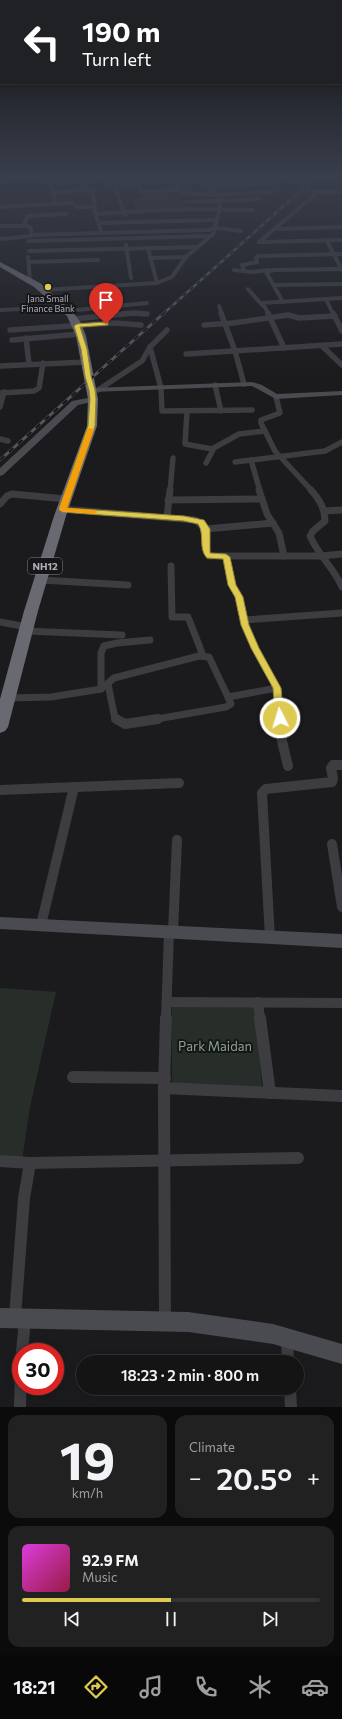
<!DOCTYPE html>
<html lang="en">
<head>
<meta charset="utf-8">
<style>
  :root { --surface:#141415; --page:#212122; --text:#f1f3f6; --muted:#9d9ea0; --line:#333334; --accent:#dec951 }
  body { margin:0; font-family:Commissioner,sans-serif; background:var(--page); color:var(--text); height:100vh; display:flex; flex-direction:column; font-size:15px; white-space:nowrap }
  * { box-sizing:border-box; margin:0 }
  p { font-size:13px; color:var(--muted) }
  .icon { flex:none; width:22px; height:22px; fill:none; stroke:currentColor; stroke-width:2; stroke-linecap:round; stroke-linejoin:round }
  .map { position:relative; height:1407px; overflow:hidden }
  .sheet { display:flex; flex-direction:column; gap:8px; padding:8px; background:#0b0b0c; flex:1 }
  .sheet>* { flex:none }
  .top-card { position:absolute; left:0px; top:0px; width:342px; height:84px; box-shadow:0 2px 10px #0003,0 0 0 1px var(--line); background:#202124; color:#fff; overflow:hidden }
  .speed { position:absolute; left:12px; top:1343px; display:flex; gap:8px; font-size:20px; font-weight:700; text-align:center }
  .speed>* { display:grid; place-content:center; width:52px; height:52px; border-radius:50%; background:var(--surface); box-shadow:0 2px 10px #0003,0 0 0 1px var(--line); line-height:1 }
  .speed .limit { border:6px solid #d22; background:#fff; color:#111 }
  .pin { position:absolute; display:grid; place-items:center; width:34px; height:34px; color:#fff; margin:-41px -17px; border-radius:50% 50% 50% 0; rotate:-45deg; box-shadow:0 0 4px #0007 }
  .pin .icon { rotate:45deg }
  .me { position:absolute; width:44px; margin:-22px; rotate:355deg; stroke-linejoin:round; filter:drop-shadow(0 0 3px #0008) }
  .turn { display:flex; align-items:center; gap:14px; height:84px; padding:0 16px; font-size:18px }
  .turn .icon { width:52px; height:52px; stroke-width:2.5 }
  .turn b { display:block; font-size:28px; line-height:34px }
  .big { font-size:30px; font-weight:600; line-height:1.1 }
  .sheet .tile { flex:1; display:flex; flex-direction:column; justify-content:center; gap:6px; min-width:0; padding:0 14px; border-radius:12px; background:var(--page) }
  .sheet .dial { align-items:center; gap:0 }
  .dial b { font-size:52px; line-height:1 }
  .song { display:flex; align-items:center; gap:12px }
  .cover { width:48px; height:48px; border-radius:6px; background:linear-gradient(135deg,hsl(300 70% 55%),hsl(340 70% 35%)) }
  .played { height:4px; border-radius:2px; background:linear-gradient(90deg,var(--accent) 50%,var(--line) 50%) }
  .keys { display:flex; justify-content:space-around; direction:ltr }
  .heat { display:flex; justify-content:space-between; align-items:center; font-size:22px; direction:ltr }
  .sheet .tiles { flex:1; display:grid; gap:8px; grid-template-columns:1fr 1fr }
  .tile:last-child { grid-column:span 2 }
  .trip { position:absolute; left:76px; top:1355px; width:228px; height:40px; border-radius:20px; background:var(--surface); box-shadow:0 2px 10px #0003,0 0 0 1px var(--line); font-weight:600; line-height:40px; text-align:center }
  .dock { display:flex; height:64px; justify-content:space-around; align-items:center; background:#080808; color:var(--muted) }
  .dock .icon { width:28px; height:28px }
  .dock .current { color:var(--accent) }
  .dock b { font-size:18px; color:var(--text) }
  .map>svg:first-child { display:block }
</style>
</head>
<body>
<div class="map">
<svg width="342" height="1407" viewBox="0 0 342 1407">
  <rect width="100%" height="100%" fill="#1b1a1c"/>
  <g fill="#272e29">
    <path d="M179,194l9,15 -51,2 -4,-13 9,-1v-2z"/>
    <path d="M0,988l56,4 -26,115 -8,54 -22,-2z"/>
    <path d="M172,1005h83l7,82 -90,-1z"/>
  </g>
  <g fill="none" stroke-linecap="round" stroke-linejoin="round">
    <g stroke="#3c3c41" stroke-width="4">
      <path d="M48,177l9,27"/>
      <path d="M75,177l7,8 1,4 10,3 2,16"/>
      <path d="M101,177l6,6 7,1 10,28 67,-3 62,1"/>
      <path d="M170,177l11,15 4,1 28,2 61,-3"/>
      <path d="M319,180l23,-1"/>
      <path d="M138,183l3,8 2,1 36,-2"/>
      <path d="M174,183l31,-1 5,5"/>
      <path d="M114,184l58,-3"/>
      <path d="M318,192h24"/>
      <path d="M54,193l35,-3"/>
      <path d="M186,202l74,-3"/>
      <path d="M0,207l70,-4h3l4,4h17l7,25"/>
      <path d="M96,214l28,-2 2,3"/>
      <path d="M99,223l118,-3"/>
      <path d="M0,226h27l4,2v7l177,-5 8,-2 25,3"/>
      <path d="M24,226l3,-10 40,-2"/>
      <path d="M275,229l67,-2"/>
      <path d="M0,239l31,-3"/>
      <path d="M29,241l182,-5"/>
      <path d="M327,241l15,29"/>
      <path d="M259,242l59,-50 -11,-2"/>
      <path d="M259,242l83,-2"/>
      <path d="M126,245l5,33"/>
      <path d="M29,251l169,-4"/>
      <path d="M28,257l2,24"/>
      <path d="M150,258l36,-1"/>
      <path d="M29,262l69,-2"/>
      <path d="M234,270l17,2 18,-2"/>
      <path d="M244,270l-2,-5 15,-3 -1,-5 2,-1 84,-2"/>
      <path d="M157,283l15,-6 14,-20 27,-23 7,-25 -2,-14 -8,-8 64,-5 6,-5"/>
      <path d="M274,285l68,-1"/>
      <path d="M248,289l14,16"/>
      <path d="M43,290l114,-7 -9,-35"/>
      <path d="M326,299l7,15"/>
      <path d="M283,302l-17,-30 8,-2 67,-1"/>
      <path d="M219,306l3,8"/>
      <path d="M0,310l62,-3"/>
      <path d="M67,311l80,-8"/>
      <path d="M126,314h17"/>
      <path d="M269,314l-7,-11 80,-5"/>
    </g>
    <g stroke="#3c3c41" stroke-width="5.5">
      <path d="M221,313l14,38 9,33"/>
      <path d="M268,313l16,35"/>
      <path d="M333,313l9,18"/>
      <path d="M73,319l60,-6 14,1"/>
      <path d="M204,325l29,-2 55,-8 11,3 36,-2"/>
      <path d="M10,330l104,-7 27,2"/>
      <path d="M26,338l3,26"/>
      <path d="M12,340l68,-6"/>
      <path d="M322,346l20,19"/>
      <path d="M150,347l11,41 1,23 90,-1"/>
      <path d="M186,354l156,-10"/>
      <path d="M0,366l87,-4"/>
      <path d="M215,385l6,26"/>
      <path d="M98,390l44,-29 8,-14 17,-17"/>
      <path d="M0,393l34,-2 5,-3 4,-25"/>
      <path d="M276,397l4,16 -19,7v3l14,28 37,40"/>
      <path d="M0,407l4,-15"/>
      <path d="M187,411l-2,33 27,5 1,1 -7,13"/>
      <path d="M0,439l8,2"/>
      <path d="M212,449l27,-15 26,-3"/>
      <path d="M251,460l9,31"/>
      <path d="M235,462l90,-11 17,-9"/>
      <path d="M170,491l3,-33"/>
    </g>
    <g stroke="#3c3c41" stroke-width="7">
      <path d="M259,490l3,9"/>
      <path d="M311,490c8,9 14,18 14,31l-12,10 -3,5c8,19 24,32 32,51"/>
      <path d="M168,500l94,-1 5,15 12,19 5,23"/>
      <path d="M0,504l7,-8 5,-2 54,5"/>
      <path d="M62,509l133,11 9,7 1,19 4,10h112l21,-2"/>
      <path d="M324,511l18,-1"/>
      <path d="M167,517l3,-27"/>
      <path d="M206,529l67,-6"/>
      <path d="M226,557l6,28 7,12 6,28 10,23 22,40 3,32"/>
      <path d="M41,580l87,5"/>
      <path d="M244,620l98,-7"/>
      <path d="M0,622l27,5"/>
      <path d="M26,631l96,4"/>
      <path d="M199,656l10,1 19,40 49,-9"/>
      <path d="M108,684l7,35 3,1"/>
      <path d="M101,689v-36l3,-7 13,-3 33,-3"/>
      <path d="M8,698l43,-1 50,-8 13,-11 85,-22 3,-3 -14,-36h-16l-1,-51"/>
      <path d="M151,720l75,-13 5,-3 -3,-7"/>
    </g>
    <g stroke="#3c3c41" stroke-width="10">
      <path d="M116,719l9,5 33,-5"/>
      <path d="M280,719l2,22 6,25"/>
      <path d="M0,790l179,-7"/>
      <path d="M332,844l10,63"/>
      <path d="M41,925l33,-138"/>
      <path d="M173,932l4,-92"/>
      <path d="M270,938l-8,-145 4,-4 66,-7 1,-4 -2,-10 2,-3h9"/>
      <path d="M168,1002l174,1"/>
      <path d="M258,1002l2,17"/>
      <path d="M166,1019l3,-87"/>
    </g>
    <g stroke="#3c3c41" stroke-width="12">
      <path d="M260,1018l10,75"/>
      <path d="M73,1077l92,1"/>
      <path d="M164,1088l178,8"/>
      <path d="M0,1161l30,2 268,-5"/>
      <path d="M15,1317l9,-119 6,-35"/>
      <path d="M165,1321l-1,-233 2,-70"/>
      <path d="M287,1339l1,23"/>
      <path d="M22,1352l3,-33"/>
      <path d="M290,1388l1,19"/>
      <path d="M20,1407l1,-41"/>
    </g>
    <g fill="#4a4a51" fill-rule="evenodd">
      <path d="M18,177h20l-38,6v-4z"/>
      <path d="M252,382l10,3 15,9 65,-3v4l-66,4 -24,-13 -160,6 -4,-2 4,-2z"/>
      <path d="M93,397l4,2 -1,2 -18,4 -75,70 -3,1v-8l72,-67z"/>
      <path d="M0,917l342,17v14l-342,-19z"/>
      <path d="M0,1308l188,4 85,12 69,20v20l-69,-20 -85,-12 -188,-4z"/>
    </g>
    <path fill="#686971" fill-rule="evenodd" d="M0,262l40,21 33,29 8,11 5,13 12,63 -1,27 -31,90 -28,95 -30,116 -3,4 -5,2v-34l24,-88 30,-95 33,-90 1,-27 -12,-63 -9,-20 -33,-29 -34,-20z"/>
    <defs>
      <path id="rail-far1" d="M163,314l153,-137"/>
      <path id="rail" d="M0,460l164,-147"/>
    </defs>
    <use href="#rail-far1" stroke="#55555c" stroke-width="2.5"/>
    <use href="#rail" stroke="#55555c" stroke-width="3"/>
    <use href="#rail-far1" stroke="#161517" stroke-width="1.5" stroke-dasharray="4.5" stroke-linecap="butt"/>
    <use href="#rail" stroke="#161517" stroke-width="2" stroke-dasharray="6" stroke-linecap="butt"/>
  </g>
  <linearGradient id="sky" x2="0" y2="1"><stop stop-color="#0f0e0f"/><stop offset="0.47" stop-color="#393e4b"/><stop offset="1" stop-color="#393e4b" stop-opacity="0"/></linearGradient>
  <rect width="342" height="374" fill="url(#sky)"/>
  <path fill="#dec951" stroke="#908335" d="M106,322h2v3l-28,2 7,22 4,27 4,14 1,9 -1,27 -28,82 117,8 20,4 6,9v24l16,1 4,3 6,28 7,12 6,28 10,23 22,40 3,30 -1,2 -3,1 -5,-3 -2,-30 -22,-40 -10,-23 -6,-28 -7,-12 -5,-26 -16,-1c-9,-9 -2,-24 -9,-34l-14,-3 -122,-9 -3,-3 29,-83 2,-27 -1,-9 -4,-14 -4,-27 -7,-23 3,-2z"/>
  <path fill="#f59e0b" d="M88,428l6,1 -27,79 27,2 4,2 -4,2 -34,-3 -1,-2z"/>
  <circle fill="#dec951" stroke="#161517" stroke-width="1.5" cx="48" cy="287" r="4"/>
  <g text-anchor="middle" stroke-width="4" stroke-linejoin="round" paint-order="stroke">
    <g font-size="9" fill="#aeb0ba" stroke="#161517">
      <text x="48" y="302">Jana Small<tspan x="48" dy="10">Finance Bank</tspan></text>
    </g>
    <rect fill="#161517" stroke="#808289" stroke-width="1" x="28" y="558" width="34" height="16" rx="3"/>
    <g font-size="10" font-weight="bold" fill="#aeb0ba">
      <text x="45" y="570">NH12</text>
    </g>
    <g font-size="13" fill="#88a38f" stroke="#161517">
      <text x="215" y="1051">Park Maidan</text>
    </g>
  </g>
</svg>
<div class="speed"><div class="limit">30</div></div>
<div class="pin" style="left:106px;top:324px;background:#d93025"><svg class="icon" aria-label="arrive" viewBox="0 0 24 24"><path d="M6 21V4h12l-3 4 3 4H6"/></svg></div>
<svg class="me" style="left:280px;top:718px" viewBox="-20 -20 40 40"><circle r="17" fill="#dec951" stroke="#fff" stroke-width="3"/><path d="M0-11L8 9 0 5-8 9z" fill="#fff"/></svg>
<div class="trip">18:23 · 2 min · 800 m</div>
<div class="top-card">
<div class="turn"><svg class="icon" aria-label="left" viewBox="0 0 24 24"><path d="M17 20v-9H6M10 6l-5 5 5 5"/></svg><div><b>190 m</b>Turn left</div></div>
</div>
</div>
<section class="sheet">
<div class="tiles">
<div class="tile dial"><b>19</b><p>km/h</p></div>
<div class="tile"><p>Climate</p>
<div class="heat"><a>−</a><b class="big">20.5°</b><a>+</a></div>
</div>
<div class="tile">
<div class="song"><i class="cover"></i><div><b>92.9 FM</b><p>Music</p></div></div>
<div class="played"></div>
<div class="keys"><svg class="icon" aria-label="previous" viewBox="0 0 24 24"><path d="M18 5L8 12l10 7zM5 5v14"/></svg><svg class="icon" aria-label="pause" viewBox="0 0 24 24"><path d="M8 5v14M16 5v14"/></svg><svg class="icon" aria-label="next" viewBox="0 0 24 24"><path d="M6 5l10 7-10 7zM19 5v14"/></svg></div>
</div>
</div>
</section>
<nav class="dock">
<b>18:21</b>
<svg class="icon current" aria-label="directions" viewBox="0 0 24 24"><path d="M12 3l9 9-9 9-9-9zM9 14v-3h6M13 9l2 2-2 2"/></svg>
<svg class="icon" aria-label="music" viewBox="0 0 24 24"><path d="M9 18V5l10-2v13"/><circle cx="6" cy="18" r="3"/><circle cx="16" cy="16" r="3"/></svg>
<svg class="icon" aria-label="phone" viewBox="0 0 24 24"><path d="M5 4h4l2 5-3 2q2 4 5 5l2-3 5 2v4C11 20 4 13 5 4z"/></svg>
<svg class="icon" aria-label="climate" viewBox="0 0 24 24"><path d="M12 3v18M4 7l16 10M4 17L20 7"/></svg>
<svg class="icon" aria-label="car" viewBox="0 0 24 24"><path d="M5 17H2v-5l4-1 3-4h7l3 4 3 1v5h-3M9 17h6M6 11h13"/><circle cx="7" cy="17" r="2"/><circle cx="17" cy="17" r="2"/></svg>
</nav>
</body>
</html>
